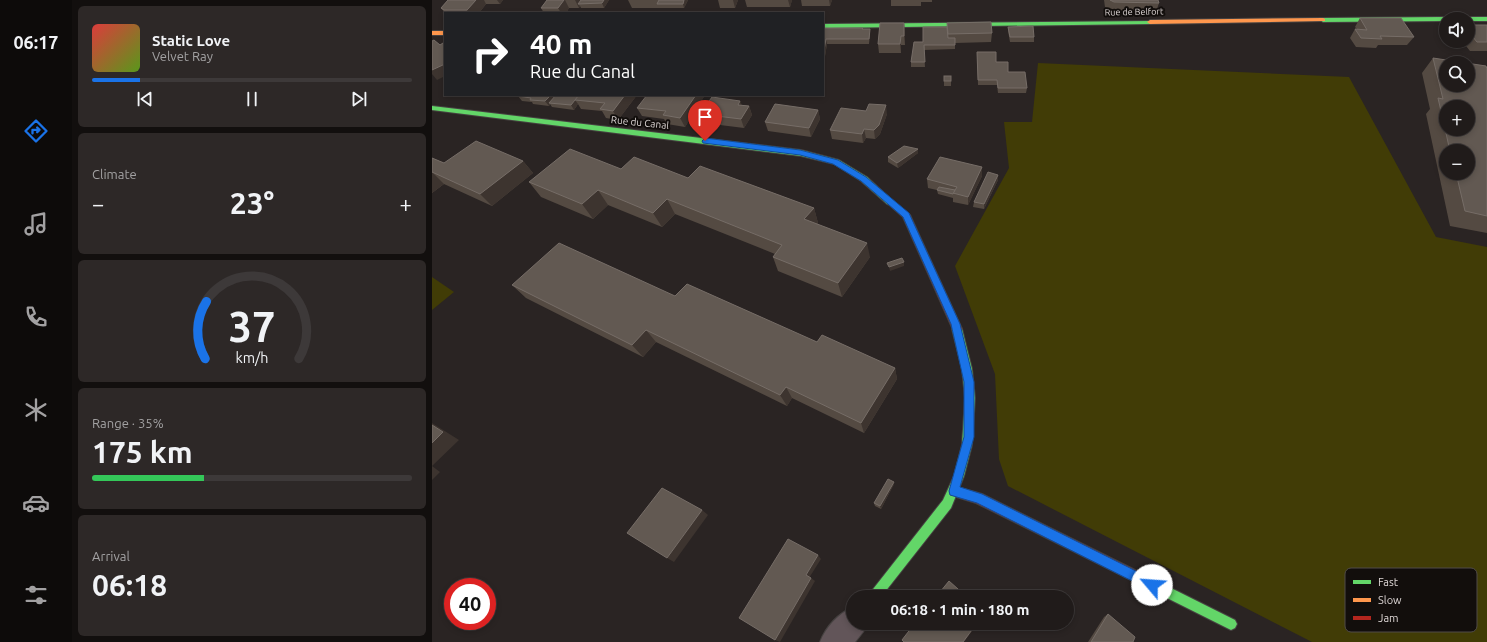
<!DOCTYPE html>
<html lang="en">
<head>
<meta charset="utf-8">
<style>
  :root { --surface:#201b1a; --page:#2d2827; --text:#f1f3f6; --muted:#a2a1a2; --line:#3d3939; --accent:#1a73e8 }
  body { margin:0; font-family:Ubuntu,sans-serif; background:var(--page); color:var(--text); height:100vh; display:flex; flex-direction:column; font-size:15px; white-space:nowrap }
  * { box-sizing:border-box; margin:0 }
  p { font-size:13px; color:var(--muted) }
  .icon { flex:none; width:22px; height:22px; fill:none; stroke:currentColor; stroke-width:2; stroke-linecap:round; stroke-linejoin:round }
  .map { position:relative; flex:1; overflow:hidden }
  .drawer { display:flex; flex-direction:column; gap:6px; padding:6px; background:#120f0e; width:360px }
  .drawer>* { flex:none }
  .hud { position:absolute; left:12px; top:12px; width:380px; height:84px; border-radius:0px; box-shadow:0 2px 6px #0003,0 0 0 1px var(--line); background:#202124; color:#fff; overflow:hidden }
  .buttons { position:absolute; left:1007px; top:12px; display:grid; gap:8px }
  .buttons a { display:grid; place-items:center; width:36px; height:36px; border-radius:50%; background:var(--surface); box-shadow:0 2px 6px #0003,0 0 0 1px var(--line); font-size:20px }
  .speed { position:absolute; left:12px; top:578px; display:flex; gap:8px; font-size:20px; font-weight:700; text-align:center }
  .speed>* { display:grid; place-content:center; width:52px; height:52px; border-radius:50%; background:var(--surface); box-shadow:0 2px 6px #0003,0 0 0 1px var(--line); line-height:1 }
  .speed .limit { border:6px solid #d22; background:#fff; color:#111 }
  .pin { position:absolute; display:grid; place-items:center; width:34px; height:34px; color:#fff; margin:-41px -17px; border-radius:50% 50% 50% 0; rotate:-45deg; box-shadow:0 0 4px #0007 }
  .pin .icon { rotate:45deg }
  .me { position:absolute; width:44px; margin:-22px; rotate:297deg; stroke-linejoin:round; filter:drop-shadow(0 0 3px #0008) }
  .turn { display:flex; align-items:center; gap:14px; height:84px; padding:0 20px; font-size:18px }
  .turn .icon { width:52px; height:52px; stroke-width:2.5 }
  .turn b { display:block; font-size:28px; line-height:34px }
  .big { font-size:30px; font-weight:700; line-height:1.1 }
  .drawer .tile { flex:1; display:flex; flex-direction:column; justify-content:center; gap:6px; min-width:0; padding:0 14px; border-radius:6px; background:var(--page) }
  .drawer .dial { align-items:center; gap:0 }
  .dial svg { height:104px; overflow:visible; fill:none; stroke:var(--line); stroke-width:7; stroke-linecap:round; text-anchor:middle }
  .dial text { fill:var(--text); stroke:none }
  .song { display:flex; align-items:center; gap:12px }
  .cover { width:48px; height:48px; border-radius:6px; background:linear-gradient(135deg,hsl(0 70% 55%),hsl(90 70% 35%)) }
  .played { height:4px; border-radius:2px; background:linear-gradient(90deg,var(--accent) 15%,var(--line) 15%) }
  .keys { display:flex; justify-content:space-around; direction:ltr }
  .heat { display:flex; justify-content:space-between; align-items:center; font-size:22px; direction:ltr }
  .charge { height:6px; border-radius:3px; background:linear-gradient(90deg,#34c759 35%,var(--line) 0) }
  .trip { position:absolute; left:414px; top:590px; width:228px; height:40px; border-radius:20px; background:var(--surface); box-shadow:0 2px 6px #0003,0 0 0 1px var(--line); font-weight:700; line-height:40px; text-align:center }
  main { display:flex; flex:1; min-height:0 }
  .tabs { display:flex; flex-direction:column; width:72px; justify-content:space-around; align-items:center; background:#0d0b0a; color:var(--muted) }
  .tabs .icon { width:28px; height:28px }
  .tabs .selected { color:var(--accent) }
  .tabs b { font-size:18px; color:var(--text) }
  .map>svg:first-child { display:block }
</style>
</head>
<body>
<main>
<nav class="tabs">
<b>06:17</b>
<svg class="icon selected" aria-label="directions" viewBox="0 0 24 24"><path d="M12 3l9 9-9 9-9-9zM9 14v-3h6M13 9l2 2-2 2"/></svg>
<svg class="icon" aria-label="music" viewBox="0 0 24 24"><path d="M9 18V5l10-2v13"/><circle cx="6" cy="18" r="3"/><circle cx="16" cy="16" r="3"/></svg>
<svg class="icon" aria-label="phone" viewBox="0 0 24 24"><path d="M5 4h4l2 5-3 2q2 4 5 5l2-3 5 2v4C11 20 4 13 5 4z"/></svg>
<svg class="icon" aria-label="climate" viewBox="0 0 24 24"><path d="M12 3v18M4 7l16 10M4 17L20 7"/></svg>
<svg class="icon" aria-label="car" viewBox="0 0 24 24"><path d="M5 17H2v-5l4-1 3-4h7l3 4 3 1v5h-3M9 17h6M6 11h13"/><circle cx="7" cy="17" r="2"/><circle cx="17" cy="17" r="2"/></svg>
<svg class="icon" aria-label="filters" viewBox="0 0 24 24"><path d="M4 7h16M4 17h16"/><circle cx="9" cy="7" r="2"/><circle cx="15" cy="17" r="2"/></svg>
</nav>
<section class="drawer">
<div class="tile">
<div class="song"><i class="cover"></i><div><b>Static Love</b><p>Velvet Ray</p></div></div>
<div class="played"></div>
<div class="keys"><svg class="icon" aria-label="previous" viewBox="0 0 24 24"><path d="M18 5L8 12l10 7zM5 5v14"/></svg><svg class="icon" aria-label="pause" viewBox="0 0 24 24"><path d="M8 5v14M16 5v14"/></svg><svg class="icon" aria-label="next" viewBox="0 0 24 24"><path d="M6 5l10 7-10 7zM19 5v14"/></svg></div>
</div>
<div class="tile"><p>Climate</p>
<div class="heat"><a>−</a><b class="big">23°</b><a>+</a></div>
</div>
<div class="tile dial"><svg viewBox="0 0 100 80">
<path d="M14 69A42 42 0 1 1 86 69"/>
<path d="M14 69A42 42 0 0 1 15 25" stroke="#1a73e8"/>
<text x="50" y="56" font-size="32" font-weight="700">37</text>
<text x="50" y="72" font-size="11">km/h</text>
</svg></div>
<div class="tile"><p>Range · 35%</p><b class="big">175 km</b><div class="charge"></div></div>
<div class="tile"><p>Arrival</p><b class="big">06:18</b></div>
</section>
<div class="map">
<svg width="1055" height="642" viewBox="0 0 1055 642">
  <rect width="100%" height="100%" fill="#2a2423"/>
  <g fill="#413c06">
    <path d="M606,63l311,14 87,160 51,10v395h-175l-304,-156 -9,-27 -4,-85 -40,-108 54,-98 -5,-46h28z"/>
    <path d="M0,277l22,15 -22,18z"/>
  </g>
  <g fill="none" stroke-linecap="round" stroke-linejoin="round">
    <defs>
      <path id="street" d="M421,607v16h14l-4,9 -8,10h-35c6,-15 18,-28 33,-35z"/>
      <g id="fast">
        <path d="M1014,17l3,2h-3v2l-123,1 -3,-2 3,-2z"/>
        <path d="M1036,17h19v4h-19v-2h-3z"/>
        <path d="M720,21v2l-2,1 -327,4v-4z"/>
        <path d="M0,106l369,44 38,10 28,17 27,25 -4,3 -3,-1 -26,-23 -27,-17 -33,-8 -369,-46z"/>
        <path d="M525,325l3,1 2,3 10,40 3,29 -3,47 -8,31 -13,32 -70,89h-13l2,-4 73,-93 11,-24 8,-31 3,-47 -3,-29 -10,-40 2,-3z"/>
        <path d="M707,572l96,48 2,4 -2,4 -4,2 -96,-48 -2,-4 2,-4z"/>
      </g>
      <g id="slow">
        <path d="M891,18l2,1v2l-175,3 -3,-2 3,-2z"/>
        <rect x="0" y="31" width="13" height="4"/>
      </g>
      <g id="jam">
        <path d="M458,199l20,16 52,114 -2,3h-6l-51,-115 -17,-15z"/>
        <path d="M522,486l28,8 161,80 2,4 -2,4 -4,2 -4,-2 -159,-79 -26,-8 -1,-4 1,-4z"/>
      </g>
    </defs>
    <use href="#street" stroke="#464241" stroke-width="2"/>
    <use href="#fast" stroke="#464241" stroke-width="2"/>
    <use href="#slow" stroke="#464241" stroke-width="2"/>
    <use href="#jam" stroke="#464241" stroke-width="2"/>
    <use href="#street" fill="#625559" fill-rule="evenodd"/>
    <use href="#fast" fill="#63d668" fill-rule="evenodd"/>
    <use href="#slow" fill="#ff974d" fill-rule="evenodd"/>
    <use href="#jam" fill="#b3261e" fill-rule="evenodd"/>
  </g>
  <g fill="#544a42" fill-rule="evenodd">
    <path d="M16,0h55l-3,4h-14l-7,9h-34l-4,-5z"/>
    <path d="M115,0h62l-5,8h-23l-1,-2 -1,2h-10l-3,5h-22l-3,-5z"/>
    <path d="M196,0h60l-4,8h-52z"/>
    <path d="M286,0h20l-3,8h-15z"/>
    <path d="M313,0h47l-2,7h-43z"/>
    <path d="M369,0h31l-2,6h-28z"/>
    <path d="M459,0h41v2h-11v4h-30z"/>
    <path d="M672,0h54l1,3 -3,9 -44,-1 -7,-4z"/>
    <path d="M928,18l54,19 -7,8h-29l-2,3 -20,-1 -6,-9 5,-9h2l-2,-2z"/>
    <path d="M1036,25h19v26h-17l-8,-10h6z"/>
    <path d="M491,27l69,6 -1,9 -36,1v6l-31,1 1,17h-14v-5l12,-20z"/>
    <path d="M576,27l26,10v5h-24l-2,-11z"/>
    <path d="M391,28h40v1l7,5 -1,10h-42l-3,18h-1z"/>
    <path d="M473,32v13h-4v8h-22l-1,-9z"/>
    <path d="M545,52l19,10 31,26 -1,5h-28l-1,-8h-19z"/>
    <path d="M1001,58l54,11v164l-37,-7 -24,-112 4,-5 -8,-36zM1014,151h22v22h-22z"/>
    <path d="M519,76v10h-7v-5z"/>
    <path d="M88,95h117l-19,25 -12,-2 -4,-7 -21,-2 -3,-5 -4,6 -22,-3 -2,-3 -1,2 -16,-2 -1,-2 -10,-1 -4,-5z"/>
    <path d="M273,95l-20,32 -18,-3 -3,-5 -22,-3 -5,-8z"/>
    <path d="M310,105l7,1 3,9 -8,13 -40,-5 -4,-9z"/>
    <path d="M386,110l2,9 -9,18 -43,-6 -3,-9z"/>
    <path d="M434,111l21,3 -7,20 -5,5 -9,-1 -3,5 -31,-4 -2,-9z"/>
    <path d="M486,149v4l-20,15 -10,-6v-5z"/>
    <path d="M0,158l12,5 79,-2 10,12 -41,33 -48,-22 -12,9z"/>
    <path d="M550,167v9l-14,29 -15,-3v-4l-15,-4 -1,-4 -9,-2 -1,-9z"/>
    <path d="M189,169l67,9 126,30 4,15 -1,1 53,33 -28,40 -64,-26 -5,-14 2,-3 -100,-40 -13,13 -54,-22 -15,14 -52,-22 -12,-15z"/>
    <path d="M566,175v5l-14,29 -11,-2 1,-5z"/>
    <path d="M80,285l163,11 220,72 2,11 -33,54 -72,-35 -5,8 -131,-64 -13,15 -117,-59z"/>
    <path d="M462,484l-13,25 -6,-3 -1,-3z"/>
    <path d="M676,614l25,28h-45l16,-25z"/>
  </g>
  <g fill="#3d342f">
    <path d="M44,0h8l2,4 -7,9h-10l-2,-3z"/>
    <path d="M65,0h6l-3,4z"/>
    <path d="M132,0h1l4,8 -3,5h-5l-3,-5z"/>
    <path d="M143,0h9l-6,4 2,2 -1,2z"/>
    <path d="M172,0h5l-5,8 -2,-5z"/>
    <path d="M252,0h4l-4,8 -1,-4z"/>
    <path d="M301,0h5l-3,8z"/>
    <path d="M356,0h4l-2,7z"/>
    <path d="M397,0h3l-2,6z"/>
    <path d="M472,23l1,9v13l-1,-9z"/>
    <path d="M469,36v17l-1,-9z"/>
    <path d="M394,39l1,5 -3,18 -1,-6z"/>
    <path d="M13,64v12l-8,4 -5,-6v-4z"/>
    <path d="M119,95h7l-9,8 1,1 -1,2 -4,-5z"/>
    <path d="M193,95h12l-19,25 -5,-9z"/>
    <path d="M264,95h9l-20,32 -5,-9z"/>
    <path d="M143,100l3,4 -4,6 -3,-5z"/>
    <path d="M308,101l4,8 -6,-4z"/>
    <path d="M454,105l1,9 -7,20 -5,5 -1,-9z"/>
    <path d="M317,106l3,9 -8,13 -3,-9z"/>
    <path d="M386,110l2,9 -9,18 -2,-9z"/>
    <path d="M432,129l2,9 -3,5 -1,-9z"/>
    <path d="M486,149v4l-20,15 -1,-5z"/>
    <path d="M91,161l10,12 -41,33 -12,-12z"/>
    <path d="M550,167v9l-14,29v-8z"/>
    <path d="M0,172l12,12 -12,9z"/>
    <path d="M566,175v5l-14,29v-5z"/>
    <path d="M166,190l10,15 -15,14 -11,-15z"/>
    <path d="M235,199l8,15 -13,13 -9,-14z"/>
    <path d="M382,208l4,15 -9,11 -5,-15z"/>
    <path d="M435,243l3,14 -28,40 -4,-14z"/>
    <path d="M472,262v4l-14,5 -1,-4z"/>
    <path d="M214,330l10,12 -13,15 -11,-12z"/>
    <path d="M463,368l2,11 -33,54 -3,-10z"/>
    <path d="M354,387l6,11 -5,8 -7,-11z"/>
    <path d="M0,423l27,17 -27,26 8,6 -8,8z"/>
    <path d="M462,482v2l-13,25 -1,-3z"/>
    <path d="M270,510l6,5 -34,47 -7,-4z"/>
    <path d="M386,555l3,4 -12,19 -3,-3z"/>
    <path d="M379,578l4,3 -35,61 -5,-2z"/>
    <path d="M545,623h1l-14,19h-1z"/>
  </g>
  <g fill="#625952" stroke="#766d67" fill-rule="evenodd">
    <path d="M16,0h28l-9,10h-23l-3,-2z"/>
    <path d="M115,0h17l-6,8h-17z"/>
    <path d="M149,0h23l-2,3 -24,1z"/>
    <path d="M227,0h25l-1,4h-26z"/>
    <path d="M678,0h48l1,3 -45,-1z"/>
    <path d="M928,18h41l13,19 -34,-1 2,3 -21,-1 -6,-9 12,1z"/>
    <path d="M559,22l1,11 -44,1 -1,-11z"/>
    <path d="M448,23h24v13h-3l-1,8h-22z"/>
    <path d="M1036,25h19v17h-10l-9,-11z"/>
    <path d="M601,26l1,11h-24l-2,-10z"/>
    <path d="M491,27h24l1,11h7v7h-31l1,17h-14l3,-20h9z"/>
    <path d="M391,28h40l-1,1h8l-1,10h-43l-3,17z"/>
    <path d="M2,40l6,5 3,-2 2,2v19l-13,6v-29z"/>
    <path d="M545,52h19v10h12v10h17l2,16h-29l-1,-8h-19z"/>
    <path d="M1001,58l53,8 1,3v147l-22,-5 -9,-38h12v-22h-18l-12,-53 5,1zM1014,63h22v22h-22zM1014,107h22v22h-22z"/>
    <rect x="512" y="76" width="7" height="5"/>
    <path d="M88,95h31l-6,6 -15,-1 1,-2 -13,-2z"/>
    <path d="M124,95h23l-8,10 -22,-2z"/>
    <path d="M147,95h46l-12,16 -13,-2 5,-6 -30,-3z"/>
    <path d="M215,95h49l-16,23 -17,-3 3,-4 -29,-3z"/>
    <path d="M280,97l28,4 -2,4 11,1 -8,13 -41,-5z"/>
    <path d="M343,104l43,6 -9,18 -44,-6z"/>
    <path d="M437,104l17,1 -7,20 -5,5 -10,-1 -2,5 -32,-4 11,-22 25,3z"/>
    <path d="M44,141l47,20 -43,33 -48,-22v-14l12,5z"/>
    <path d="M472,146l14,3 -21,14 -9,-6z"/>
    <path d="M138,149l51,20 13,-12 54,21 12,-12 114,42 -10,11 63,24 -29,40 -65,-26 9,-12 -115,-46 -14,14 -55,-23 -16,14 -53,-22z"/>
    <path d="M508,157l42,10 -14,30 -15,-4 4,-6 -30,-8z"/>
    <path d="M556,172l10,3 -14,29 -10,-2z"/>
    <path d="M507,187l16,3 -2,4 -16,-4z"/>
    <path d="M127,243l116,53 12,-12 130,58 5,-7 73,33 -34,55 -75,-36 -6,8 -134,-65 -14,15 -120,-60z"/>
    <path d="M470,258l2,4 -15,5 -2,-4z"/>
    <path d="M0,425l11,7 -11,11z"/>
    <path d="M456,479l6,3 -14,24 -6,-3z"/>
    <path d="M230,488l40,22 -35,48 -40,-25z"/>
    <path d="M356,539l30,16 -12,20 5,3 -36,62 -36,-22z"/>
    <path d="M517,581l18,16h-31z"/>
    <path d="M676,614l27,23 -2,5h-42z"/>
    <path d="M483,623h62l-14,19h-59l-2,-2z"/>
  </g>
  <path fill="#1a73e8" stroke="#114b97" d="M273,138l95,12 38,10 28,17 43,36 51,111 14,58v55l-14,50 22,7 174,87 2,4 -2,4 -4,2 -4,-2 -171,-86 -27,-8 -1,-4 15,-54v-55l-13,-58 -48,-107 -42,-36 -28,-17 -33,-9 -97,-12 -1,-2z"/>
  <g text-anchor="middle" stroke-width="4" stroke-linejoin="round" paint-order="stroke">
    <g font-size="9" fill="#dfd8d7" stroke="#120e0c">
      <text transform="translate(702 12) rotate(-1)" y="3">Rue de Belfort</text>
    </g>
    <g font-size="10" fill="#dfd8d7" stroke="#120e0c">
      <text transform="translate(208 122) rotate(6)" y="4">Rue du Canal</text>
    </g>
  </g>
  <rect x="913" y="568" width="132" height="64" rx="6" fill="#120e0c" stroke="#504b49" stroke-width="1"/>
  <rect x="921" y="580" width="18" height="4" fill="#63d668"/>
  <rect x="921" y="598" width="18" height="4" fill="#ff974d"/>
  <rect x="921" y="616" width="18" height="4" fill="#b3261e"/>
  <g font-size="11" fill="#dfd8d7">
    <text x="946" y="586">Fast</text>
    <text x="946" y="604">Slow</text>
    <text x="946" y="622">Jam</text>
  </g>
</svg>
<div class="buttons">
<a><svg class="icon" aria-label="sound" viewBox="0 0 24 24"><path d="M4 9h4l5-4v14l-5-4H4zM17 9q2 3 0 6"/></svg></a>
<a><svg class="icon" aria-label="search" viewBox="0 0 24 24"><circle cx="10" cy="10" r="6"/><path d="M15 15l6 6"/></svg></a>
<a>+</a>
<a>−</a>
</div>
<div class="speed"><div class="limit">40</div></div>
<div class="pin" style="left:273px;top:141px;background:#d93025"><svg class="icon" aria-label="arrive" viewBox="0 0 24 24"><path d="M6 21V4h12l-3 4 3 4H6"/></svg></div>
<svg class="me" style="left:720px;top:585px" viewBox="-20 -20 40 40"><circle r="19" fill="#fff"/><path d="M0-13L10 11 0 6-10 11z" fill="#1a73e8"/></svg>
<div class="trip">06:18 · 1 min · 180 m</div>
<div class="hud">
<div class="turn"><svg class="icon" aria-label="right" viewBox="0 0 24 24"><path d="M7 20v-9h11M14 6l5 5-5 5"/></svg><div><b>40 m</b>Rue du Canal</div></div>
</div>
</div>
</main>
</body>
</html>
